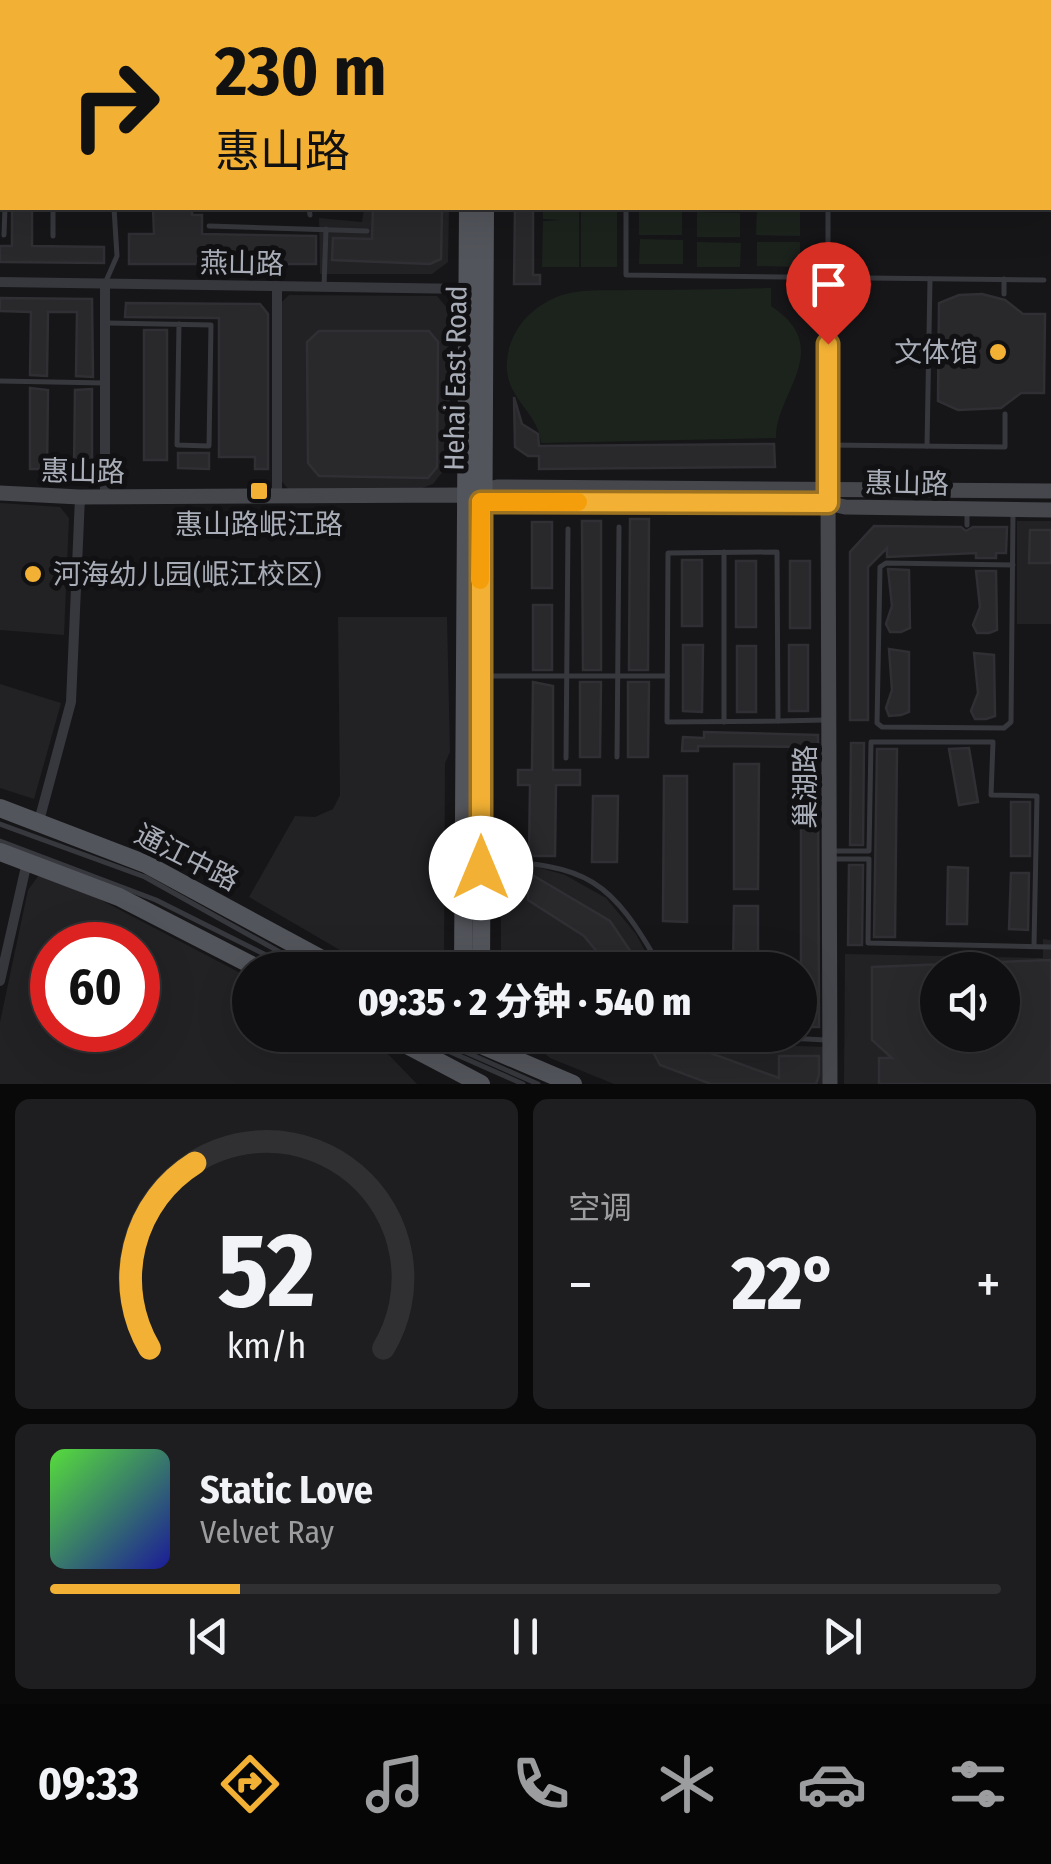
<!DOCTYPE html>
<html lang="zh">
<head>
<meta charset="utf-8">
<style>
  :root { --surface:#101012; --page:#1e1e20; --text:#f1f3f6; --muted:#9c9d9f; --line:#303032; --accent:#f2b134 }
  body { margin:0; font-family:"Fira Sans Condensed","Noto Sans SC",sans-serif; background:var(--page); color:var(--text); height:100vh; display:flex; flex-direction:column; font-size:38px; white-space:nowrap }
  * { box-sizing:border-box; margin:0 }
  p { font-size:32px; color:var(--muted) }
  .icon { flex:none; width:55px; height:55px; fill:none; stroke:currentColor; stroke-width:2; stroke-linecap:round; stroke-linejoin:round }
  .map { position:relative; height:1084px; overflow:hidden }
  .details { display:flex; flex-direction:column; gap:15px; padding:15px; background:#09090a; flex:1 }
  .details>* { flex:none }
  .banner { position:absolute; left:0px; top:0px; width:1052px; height:210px; box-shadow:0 10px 40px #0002,0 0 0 2px var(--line); background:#f2b134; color:#111; overflow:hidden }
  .controls { position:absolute; left:920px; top:952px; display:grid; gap:20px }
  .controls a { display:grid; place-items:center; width:100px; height:100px; border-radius:50%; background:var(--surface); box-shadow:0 10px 40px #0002,0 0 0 2px var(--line); font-size:50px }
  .speed { position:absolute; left:30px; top:922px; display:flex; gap:20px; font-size:50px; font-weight:700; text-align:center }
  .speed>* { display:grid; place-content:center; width:130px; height:130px; border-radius:50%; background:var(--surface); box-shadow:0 10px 40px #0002,0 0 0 2px var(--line); line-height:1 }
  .speed .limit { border:15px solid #d22; background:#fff; color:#111 }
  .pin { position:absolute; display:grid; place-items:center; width:85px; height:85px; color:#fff; margin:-102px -42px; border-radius:50% 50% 50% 0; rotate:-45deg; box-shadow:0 0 10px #0007 }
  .pin .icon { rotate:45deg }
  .me { position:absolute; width:110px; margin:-55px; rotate:0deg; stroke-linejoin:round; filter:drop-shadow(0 0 8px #0008) }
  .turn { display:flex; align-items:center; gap:35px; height:210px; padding:0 50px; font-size:45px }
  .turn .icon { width:130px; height:130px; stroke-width:2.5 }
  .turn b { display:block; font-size:70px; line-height:85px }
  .big { font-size:75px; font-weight:800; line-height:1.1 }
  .details .widget { flex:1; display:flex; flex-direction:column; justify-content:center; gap:15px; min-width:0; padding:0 35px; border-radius:15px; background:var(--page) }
  .details .dial { align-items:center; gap:0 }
  .dial svg { height:260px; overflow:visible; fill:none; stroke:var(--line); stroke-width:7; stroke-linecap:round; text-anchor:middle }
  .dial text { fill:var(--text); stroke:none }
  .song { display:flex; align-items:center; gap:30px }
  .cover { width:120px; height:120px; border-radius:15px; background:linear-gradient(135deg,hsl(110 70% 55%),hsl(240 70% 35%)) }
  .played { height:10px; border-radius:5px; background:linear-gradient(90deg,var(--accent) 20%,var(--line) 20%) }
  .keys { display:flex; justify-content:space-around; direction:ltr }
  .heat { display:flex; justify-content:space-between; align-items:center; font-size:55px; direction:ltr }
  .details .tiles { flex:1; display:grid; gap:15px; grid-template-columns:1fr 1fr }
  .widget:last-child { grid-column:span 2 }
  .trip { position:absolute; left:232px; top:952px; width:585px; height:100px; border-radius:50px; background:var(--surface); box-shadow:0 10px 40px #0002,0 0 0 2px var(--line); font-weight:800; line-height:100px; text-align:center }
  .dock { display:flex; height:160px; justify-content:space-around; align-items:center; background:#060607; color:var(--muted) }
  .dock .icon { width:70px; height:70px }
  .dock .on { color:var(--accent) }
  .dock b { font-size:45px; color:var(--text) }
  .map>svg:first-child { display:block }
</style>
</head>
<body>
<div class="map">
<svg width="1051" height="1084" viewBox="0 0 1051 1084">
  <rect width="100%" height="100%" fill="#161618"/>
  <g fill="#222225" fill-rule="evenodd">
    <path d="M364,208h85l-1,54 -16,12h-112l-1,-56 43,4z"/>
    <path d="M289,295l148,1 16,19 -5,150 -15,19 -16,6h-128l-10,-12 1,-174z"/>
    <path d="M0,503l60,4 9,11 -5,117 -64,-5z"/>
    <rect x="1017" y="521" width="34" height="103"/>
    <path d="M338,617h109l3,135 -5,11 -1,198 -4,9h-66l-125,-73 46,-81 20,1 18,-8 7,-14z"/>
    <path d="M0,684l61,19 -27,96 -34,-11z"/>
    <path d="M501,866l36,1 28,8 41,23 30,36 19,36h-154z"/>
    <path d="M39,875l22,4 189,99v57h104l35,20 28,29h-417v-62l28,-132zM52,945h86v85h-86z"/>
    <path d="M1043,939l8,1v144h-207l1,-130 198,4zM938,970h64v65h-64z"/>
    <path d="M523,1035h193l27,9 83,3 -1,37h-211l-64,-26z"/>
  </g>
  <g fill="#1c231d">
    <path d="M543,208h36v59h-37l1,-46 18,-1 -18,-1z"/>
    <rect x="581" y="208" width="36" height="59"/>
    <path d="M639,210l43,1v24h-43z"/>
    <path d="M757,210l43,1v25l-44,-1z"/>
    <path d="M697,212l43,1v24h-43z"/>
    <path d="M640,239l43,1v24h-44z"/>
    <path d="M697,242l44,1 -1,24h-43z"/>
    <path d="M757,242h43v25l-43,-1z"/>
    <path d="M771,288v18c65,43 4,87 5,132l-235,5c-2,-31 -37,-45 -34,-81 2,-33 26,-57 55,-67 22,-7 47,-4 70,-5 46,0 92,-1 139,-2z"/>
  </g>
  <g fill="#29292c" stroke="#303034" stroke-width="2.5" fill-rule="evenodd">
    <path d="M12,208h20v38l72,1v16l-104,-1v-16h12z"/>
    <path d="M153,208l39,1v6h10v19l114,2v28h-187v-30h25z"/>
    <path d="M373,208h69l-1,51 -11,5 -98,-4 1,-22 39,1z"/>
    <path d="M515,208h18v67h7v9h-26z"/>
    <path d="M982,294l23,6 18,14h22l-1,79h-23l-20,15 -43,2 -20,-9 1,-98 20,-8z"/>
    <path d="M0,298l92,1 1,78 -17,-1 1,-64h-29l-1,64 -17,-1 1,-63 -31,-1z"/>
    <path d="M126,303l134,1 8,10v155h-13v-12h-36v-139l-94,-1z"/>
    <rect x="144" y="330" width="23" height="130"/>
    <path d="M319,331h110l9,11 -1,125 -9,11 -109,-2 -11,-13 -1,-121z"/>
    <path d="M30,388l18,2 -1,79h-17z"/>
    <path d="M92,389v80h-18l1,-79z"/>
    <path d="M514,397l8,27 16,10 1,12 235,-2 1,23 -236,2v-13h-11l-13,-9z"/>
    <path d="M178,453h31v16l-31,-1z"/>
    <path d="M630,519h19l-1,151h-19z"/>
    <path d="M582,521h19v149h-18z"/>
    <rect x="532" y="522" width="20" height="66"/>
    <path d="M874,526l87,1 5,4 7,-4h34l-1,26h-10v5h-20v-5l-89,4v-9l-19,19v153h-18v-168z"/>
    <path d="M1030,530h21v33h-22z"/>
    <rect x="682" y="560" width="20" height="66"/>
    <rect x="736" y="561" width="20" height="66"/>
    <rect x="790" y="561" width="20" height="67"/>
    <path d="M888,569l21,1 1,58 -9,4h-11l-4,-8 6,-18z"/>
    <path d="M976,571h20l1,59 -8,3h-12l-4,-8 7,-18z"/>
    <rect x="533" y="605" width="19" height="65"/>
    <path d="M683,645h20l-1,67 -19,-1z"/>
    <rect x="789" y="645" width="19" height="66"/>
    <rect x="737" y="646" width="19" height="66"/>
    <path d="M889,649l20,3v60l-8,3 -12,1 -3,-8 6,-18z"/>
    <path d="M974,653l20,2 1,61 -9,3h-11l-4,-8 7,-18z"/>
    <path d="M533,682l20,4v84h27v15h-24l-1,71h-26l1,-71h-12v-15h14z"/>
    <path d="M580,682h21l-1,75h-20z"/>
    <path d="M628,682h21l-1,75h-20z"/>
    <path d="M704,732l114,3v12l-120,-1v5h-16l1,-14 21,1z"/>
    <path d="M851,743h13l-1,102h-13z"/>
    <path d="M969,748l9,54 -19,3 -10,-56z"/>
    <path d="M877,749h20l-2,188h-21z"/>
    <path d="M734,764h25l-1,125h-24z"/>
    <path d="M801,767h17l1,260h-18z"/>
    <path d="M664,776h23v146l-24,-1z"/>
    <path d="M593,796h25l-1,66h-25z"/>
    <rect x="1011" y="802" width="19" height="54"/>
    <path d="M849,865h14l-1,80h-14z"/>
    <path d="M948,867l20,1 -1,56h-20z"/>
    <path d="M529,873l81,48 33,49h-31l-28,-34 -56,-36z"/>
    <path d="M1011,873h18l-1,57 -19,-1z"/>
    <path d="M734,906h24v64h-25z"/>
    <path d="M1051,960v124h-172v-26h13l-20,-18v-73zM938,970h64v65h-64z"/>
    <path d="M644,1035h32l4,7 99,36v-22h40v19l-3,9h-105l-51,-19z"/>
  </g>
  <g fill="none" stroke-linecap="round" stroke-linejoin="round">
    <g stroke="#37383d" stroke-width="5">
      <path d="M89,0l1,2"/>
      <path d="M223,0l4,2"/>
      <path d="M276,0v2"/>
      <path d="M334,0v2"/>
      <path d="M376,0v2"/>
      <path d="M28,2l2,-2"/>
      <path d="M101,2l14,-2"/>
      <path d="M420,2v-2"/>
      <path d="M627,2v-2"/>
      <path d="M829,2v-2"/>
      <path d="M0,9h2"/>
      <path d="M0,66h2"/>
      <path d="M0,73l2,2"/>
      <path d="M0,140h2"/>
      <path d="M53,208v28"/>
      <path d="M309,208l1,7"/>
      <path d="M626,208v67l418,5"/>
      <path d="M209,226l158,5"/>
      <path d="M4,235l1,-27"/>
      <path d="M106,281l11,-25 -3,-48"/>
      <path d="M324,286l2,-57"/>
      <path d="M1004,294v-15"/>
      <path d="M108,323l103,2 -2,121 -32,-1 2,-121"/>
      <path d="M0,381l105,2"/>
      <path d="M828,445l177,2v-33"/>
      <path d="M927,446l3,-167"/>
      <path d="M828,486v-278"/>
      <path d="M967,512v13"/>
      <path d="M777,552l1,169 -111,1 1,-169z"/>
      <path d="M1013,565l-127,-2 -6,4 -3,156 5,4 122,1 7,-6 2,-210"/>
      <path d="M488,676h179"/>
      <path d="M778,721l47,-1"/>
      <path d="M724,722v-170"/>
      <path d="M617,757l2,-230"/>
      <path d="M566,758l2,-229"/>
      <path d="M0,824l145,53 167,93"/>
      <path d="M0,841l156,59 140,70"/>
      <path d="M831,851h38l2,-109h122l-2,53 46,1 -3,149"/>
      <path d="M833,859h36l-1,84 183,4"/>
      <path d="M484,861c104,3 127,18 178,109"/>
      <path d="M412,1035l111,49"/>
      <path d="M427,1035l111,49"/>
      <path d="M730,1035l96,5"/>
    </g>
    <g stroke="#37383d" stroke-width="10">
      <path d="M0,282l469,7"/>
      <path d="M277,496v-210"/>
      <path d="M105,497v-213"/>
      <path d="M39,821l32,-119 9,-205"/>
      <path d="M0,981l27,-119"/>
    </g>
    <g stroke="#45474d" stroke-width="15">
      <path d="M828,489l2,595"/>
      <path d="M473,492l24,-5 554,4"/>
      <path d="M0,493l80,4 385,-2 16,7 338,-1 26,6 206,3"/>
    </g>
    <g stroke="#53555c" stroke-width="18">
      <path d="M471,2v-2"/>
      <path d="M488,2v-2"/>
      <path d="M0,808l146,56 196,106"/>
      <path d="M0,852l119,45 142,73"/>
      <path d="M463,970l5,-762"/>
      <path d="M481,970l4,-762"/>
      <path d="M388,1035l93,49"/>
      <path d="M458,1035l115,49"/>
    </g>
  </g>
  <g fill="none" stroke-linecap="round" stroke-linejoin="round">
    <defs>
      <path id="route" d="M481,868v-366l347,1v-159"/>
    </defs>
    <use href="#route" stroke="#9d7322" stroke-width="25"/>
    <use href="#route" stroke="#f2b134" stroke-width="18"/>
    <path stroke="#f59e0b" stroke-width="18" d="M480,580l1,-78h97"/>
  </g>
  <g fill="#f2b134" stroke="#111113" stroke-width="4">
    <circle cx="998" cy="352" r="10"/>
    <rect x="249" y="481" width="20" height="20" rx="5"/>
    <circle cx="33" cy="574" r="10"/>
  </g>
  <g text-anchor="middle" stroke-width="10" stroke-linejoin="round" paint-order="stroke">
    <g font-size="28" fill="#a8adb8" stroke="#111113">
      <text transform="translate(242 263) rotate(1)" y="10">燕山路</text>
      <text transform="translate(455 378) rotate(-89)" y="10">Hehai East Road</text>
      <text transform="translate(83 471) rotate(1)" y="10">惠山路</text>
      <text transform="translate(907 483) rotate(1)" y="10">惠山路</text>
      <text transform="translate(805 787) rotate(-90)" y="10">巢湖路</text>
      <text transform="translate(187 857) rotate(27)" y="10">通江中路</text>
    </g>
    <g font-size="28" fill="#a8adb8" stroke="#111113" text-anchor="end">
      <text x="978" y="362">文体馆</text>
      <text x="259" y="534" text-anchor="middle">惠山路岷江路</text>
      <text x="53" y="584" text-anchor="start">河海幼儿园(岷江校区)</text>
    </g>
  </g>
</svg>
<div class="controls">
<a><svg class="icon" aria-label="sound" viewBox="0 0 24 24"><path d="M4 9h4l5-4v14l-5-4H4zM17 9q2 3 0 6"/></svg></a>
</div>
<div class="speed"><div class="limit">60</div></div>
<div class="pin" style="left:828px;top:344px;background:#d93025"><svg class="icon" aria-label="arrive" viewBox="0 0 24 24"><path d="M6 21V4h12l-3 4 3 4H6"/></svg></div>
<svg class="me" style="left:481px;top:868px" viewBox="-20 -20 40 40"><circle r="19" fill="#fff"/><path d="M0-13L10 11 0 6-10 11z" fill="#f2b134"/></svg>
<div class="trip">09:35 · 2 分钟 · 540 m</div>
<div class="banner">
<div class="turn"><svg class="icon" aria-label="right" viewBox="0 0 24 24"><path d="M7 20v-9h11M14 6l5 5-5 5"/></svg><div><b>230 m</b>惠山路</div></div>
</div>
</div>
<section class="details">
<div class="tiles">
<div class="widget dial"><svg viewBox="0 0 100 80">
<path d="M14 69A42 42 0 1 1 86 69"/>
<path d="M14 69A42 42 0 0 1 28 12" stroke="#f2b134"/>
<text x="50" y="56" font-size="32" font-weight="700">52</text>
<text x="50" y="72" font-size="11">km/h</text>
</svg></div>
<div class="widget"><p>空调</p>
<div class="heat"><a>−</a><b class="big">22°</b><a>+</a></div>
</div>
<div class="widget">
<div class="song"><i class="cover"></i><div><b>Static Love</b><p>Velvet Ray</p></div></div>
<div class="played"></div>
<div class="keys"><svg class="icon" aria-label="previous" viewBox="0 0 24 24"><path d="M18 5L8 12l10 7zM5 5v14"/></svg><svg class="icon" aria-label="pause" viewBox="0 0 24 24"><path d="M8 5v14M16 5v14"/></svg><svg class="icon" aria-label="next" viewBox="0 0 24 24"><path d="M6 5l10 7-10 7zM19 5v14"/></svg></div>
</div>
</div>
</section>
<nav class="dock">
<b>09:33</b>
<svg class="icon on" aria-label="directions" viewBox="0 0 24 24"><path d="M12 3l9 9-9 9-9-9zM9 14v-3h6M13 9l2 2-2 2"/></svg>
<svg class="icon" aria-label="music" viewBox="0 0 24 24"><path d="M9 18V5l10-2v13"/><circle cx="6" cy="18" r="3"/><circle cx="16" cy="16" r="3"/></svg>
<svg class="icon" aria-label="phone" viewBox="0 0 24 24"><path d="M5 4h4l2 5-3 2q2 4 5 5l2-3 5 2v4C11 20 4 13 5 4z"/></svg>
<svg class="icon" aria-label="climate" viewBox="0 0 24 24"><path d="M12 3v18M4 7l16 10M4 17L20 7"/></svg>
<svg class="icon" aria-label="car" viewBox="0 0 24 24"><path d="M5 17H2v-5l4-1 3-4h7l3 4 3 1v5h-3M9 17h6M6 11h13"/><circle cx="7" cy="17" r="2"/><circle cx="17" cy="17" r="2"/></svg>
<svg class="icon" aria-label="filters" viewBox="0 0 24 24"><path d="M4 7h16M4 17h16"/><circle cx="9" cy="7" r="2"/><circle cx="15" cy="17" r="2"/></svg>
</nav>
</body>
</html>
